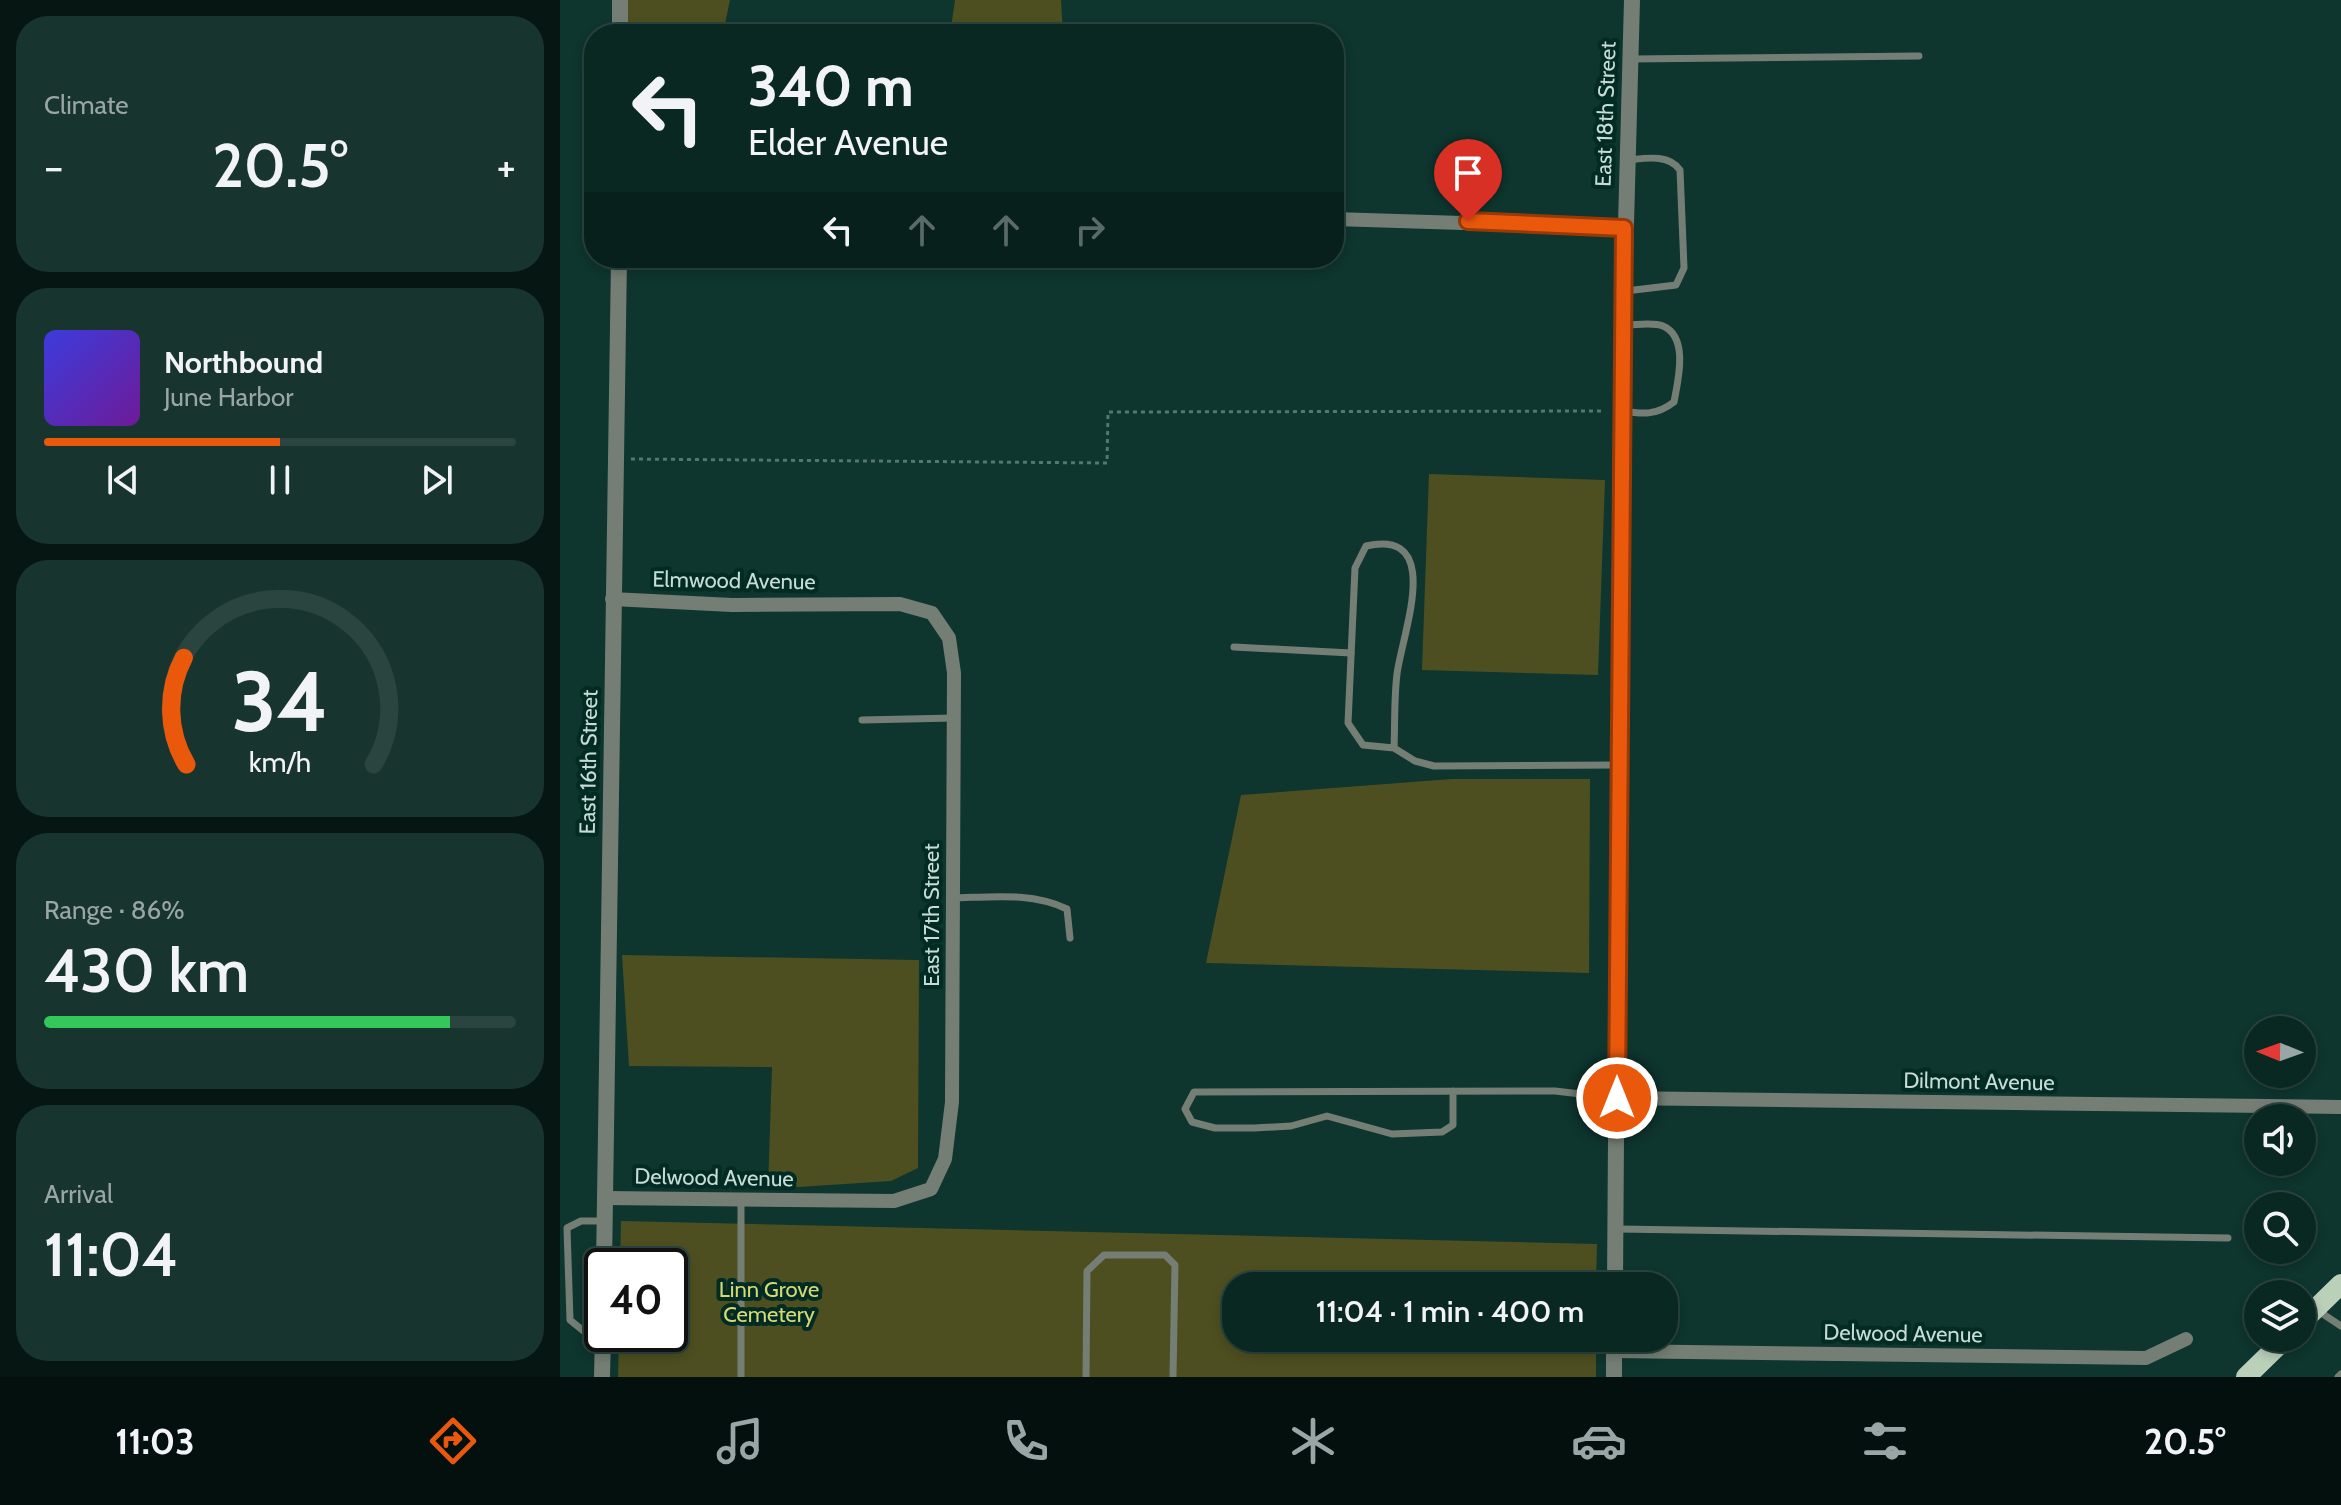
<!DOCTYPE html>
<html lang="en">
<head>
<meta charset="utf-8">
<style>
  :root { --surface:#0a2822; --page:#18342f; --text:#f1f3f6; --muted:#99a6a5; --line:#2a4440; --accent:#ea580c }
  body { margin:0; font-family:Cabin,sans-serif; background:var(--page); color:var(--text); height:100vh; display:flex; flex-direction:column; font-size:30px; white-space:nowrap }
  * { box-sizing:border-box; margin:0 }
  p { font-size:26px; color:var(--muted) }
  .icon { flex:none; width:44px; height:44px; fill:none; stroke:currentColor; stroke-width:2; stroke-linecap:round; stroke-linejoin:round }
  .map { position:relative; flex:1; overflow:hidden }
  .side { display:flex; flex-direction:column; gap:16px; padding:16px; background:#061613; width:560px }
  .side>* { flex:none }
  .banner { position:absolute; left:24px; top:24px; width:760px; height:244px; border-radius:32px; box-shadow:0 4px 12px #0003,0 0 0 2px var(--line); background:#0a2822; color:var(--text); overflow:hidden }
  .needle { width:52px; rotate:271deg }
  .buttons { position:absolute; left:1684px; top:1016px; display:grid; gap:16px }
  .buttons a { display:grid; place-items:center; width:72px; height:72px; border-radius:50%; background:var(--surface); box-shadow:0 4px 12px #0003,0 0 0 2px var(--line); font-size:40px }
  .speed { position:absolute; left:24px; top:1248px; display:flex; gap:16px; font-size:40px; font-weight:700; text-align:center }
  .speed>* { display:grid; place-content:center; width:104px; height:104px; border-radius:50%; background:var(--surface); box-shadow:0 4px 12px #0003,0 0 0 2px var(--line); line-height:1 }
  .speed .limit { border:4px solid #111; border-radius:12px; background:#fff; color:#111 }
  .pin { position:absolute; display:grid; place-items:center; width:68px; height:68px; color:#fff; margin:-82px -34px; border-radius:50% 50% 50% 0; rotate:-45deg; box-shadow:0 0 8px #0007 }
  .pin .icon { rotate:45deg }
  .me { position:absolute; width:88px; margin:-44px; rotate:0deg; stroke-linejoin:round; filter:drop-shadow(0 0 6px #0008) }
  .turn { display:flex; align-items:center; gap:28px; height:168px; padding:0 32px; font-size:36px }
  .turn .icon { width:104px; height:104px; stroke-width:2.5 }
  .turn b { display:block; font-size:56px; line-height:68px }
  .lanes { display:flex; align-items:center; height:76px; padding:0 32px; background:#0003; justify-content:center; gap:40px; direction:ltr }
  .lanes .off { opacity:.35 }
  .big { font-size:60px; font-weight:600; line-height:1.1 }
  .side .widget { flex:1; display:flex; flex-direction:column; justify-content:center; gap:12px; min-width:0; padding:0 28px; border-radius:32px; background:var(--page) }
  .side .dial { align-items:center; gap:0 }
  .dial svg { height:208px; overflow:visible; fill:none; stroke:var(--line); stroke-width:7; stroke-linecap:round; text-anchor:middle }
  .dial text { fill:var(--text); stroke:none }
  .song { display:flex; align-items:center; gap:24px }
  .cover { width:96px; height:96px; border-radius:12px; background:linear-gradient(135deg,hsl(240 70% 55%),hsl(280 70% 35%)) }
  .played { height:8px; border-radius:4px; background:linear-gradient(90deg,var(--accent) 50%,var(--line) 50%) }
  .keys { display:flex; justify-content:space-around; direction:ltr }
  .heat { display:flex; justify-content:space-between; align-items:center; font-size:44px; direction:ltr }
  .charge { height:12px; border-radius:6px; background:linear-gradient(90deg,#34c759 86%,var(--line) 0) }
  .trip { position:absolute; left:662px; top:1272px; width:456px; height:80px; border-radius:32px; background:var(--surface); box-shadow:0 4px 12px #0003,0 0 0 2px var(--line); font-weight:600; line-height:80px; text-align:center }
  .menu { display:flex; height:128px; justify-content:space-around; align-items:center; background:#04100e; color:var(--muted) }
  .menu .icon { width:56px; height:56px }
  .menu .selected { color:var(--accent) }
  .menu b { font-size:36px; color:var(--text) }
  main { display:flex; flex:1; min-height:0 }
  .map>svg:first-child { display:block }
</style>
</head>
<body>
<main>
<section class="side">
<div class="widget"><p>Climate</p>
<div class="heat"><a>−</a><b class="big">20.5°</b><a>+</a></div>
</div>
<div class="widget">
<div class="song"><i class="cover"></i><div><b>Northbound</b><p>June Harbor</p></div></div>
<div class="played"></div>
<div class="keys"><svg class="icon" aria-label="previous" viewBox="0 0 24 24"><path d="M18 5L8 12l10 7zM5 5v14"/></svg><svg class="icon" aria-label="pause" viewBox="0 0 24 24"><path d="M8 5v14M16 5v14"/></svg><svg class="icon" aria-label="next" viewBox="0 0 24 24"><path d="M6 5l10 7-10 7zM19 5v14"/></svg></div>
</div>
<div class="widget dial"><svg viewBox="0 0 100 80">
<path d="M14 69A42 42 0 1 1 86 69"/>
<path d="M14 69A42 42 0 0 1 13 28" stroke="#ea580c"/>
<text x="50" y="56" font-size="32" font-weight="700">34</text>
<text x="50" y="72" font-size="11">km/h</text>
</svg></div>
<div class="widget"><p>Range · 86%</p><b class="big">430 km</b><div class="charge"></div></div>
<div class="widget"><p>Arrival</p><b class="big">11:04</b></div>
</section>
<div class="map">
<svg width="1781" height="1377" viewBox="0 0 1781 1377">
  <rect width="100%" height="100%" fill="#0e352e"/>
  <g fill="#4d4f20">
    <path d="M68,0h102l-7,34h-95z"/>
    <path d="M395,0h106l2,34h-113z"/>
    <path d="M869,474l176,6 -7,195 -176,-5z"/>
    <path d="M892,779h138l-1,194 -383,-10 35,-168z"/>
    <path d="M62,955l297,5 -1,208 -27,13 -123,8 4,-122 -143,-1z"/>
    <path d="M61,1221l976,23 -1,42h-360v52h360v39h-978l1,-43h51v-68h-50z"/>
  </g>
  <g fill="none" stroke-linecap="round" stroke-linejoin="round">
    <path stroke="#567670" stroke-width="3" stroke-dasharray="4 4" stroke-linecap="butt" d="M71,459l476,4 1,-51 497,-1"/>
    <g stroke="#747e74" stroke-width="7">
      <path d="M1071,59l288,-3"/>
      <path d="M1066,291l50,-6 8,-17 -4,-98c-11,-16 -33,-12 -51,-10"/>
      <path d="M1061,411c21,3 35,5 53,-9 4,-21 15,-65 -11,-76 -10,-4 -26,-1 -38,-1"/>
      <path d="M674,647l117,6"/>
      <path d="M302,720l92,-2"/>
      <path d="M834,748l-31,-3 -15,-22 7,-155 11,-22c79,-18 36,88 31,128 -3,24 -2,50 -3,74l21,13 19,5 183,-1"/>
      <path d="M393,898c39,-1 79,-6 114,11l3,29"/>
      <path d="M893,1091v34l-11,7 -50,2 -65,-18 -36,10 -37,2h-39l-23,-6 -7,-13 9,-17 361,-1 60,7"/>
      <path d="M1058,1229l610,9"/>
      <path d="M1757,1310l24,16"/>
      <path d="M43,1334l-17,-1 -16,-13 -3,-92 14,-7h23"/>
      <path d="M181,1377v-177"/>
      <path d="M526,1377l1,-106 17,-16h61l10,10 -2,112"/>
      <path d="M1778,1377l3,-3"/>
    </g>
    <g stroke="#747e74" stroke-width="14">
      <path d="M774,219l290,9"/>
      <path d="M1057,1098l724,9"/>
      <path d="M45,1198l289,3 37,-12 14,-30 7,-57 2,-429 -5,-35 -17,-25 -32,-9 -168,1 -120,-6"/>
      <path d="M1054,1351l532,7 40,-19"/>
    </g>
    <g stroke="#747e74" stroke-width="16">
      <path d="M60,34v-34"/>
      <path d="M44,1266l15,-1008"/>
      <path d="M1055,1286l6,-875 11,-411"/>
      <path d="M42,1377l1,-43"/>
      <path d="M1054,1377v-39"/>
    </g>
    <g stroke="#bad0b9" stroke-width="20">
      <path d="M1742,1322l39,-38"/>
      <path d="M1686,1377l40,-39"/>
    </g>
  </g>
  <g fill="none" stroke-linecap="round" stroke-linejoin="round">
    <defs>
      <path id="route" d="M908,221l156,7 -7,870"/>
    </defs>
    <use href="#route" stroke="#983908" stroke-width="20"/>
    <use href="#route" stroke="#ea580c" stroke-width="14"/>
  </g>
  <g text-anchor="middle" stroke-width="8" stroke-linejoin="round" paint-order="stroke">
    <g font-size="22" fill="#c7dcd6" stroke="#022b24">
      <text transform="translate(1045 114) rotate(-88)" y="8">East 18th Street</text>
      <text transform="translate(174 580) rotate(1)" y="8">Elmwood Avenue</text>
      <text transform="translate(28 762) rotate(-89)" y="8">East 16th Street</text>
      <text transform="translate(371 915) rotate(-90)" y="8">East 17th Street</text>
      <text transform="translate(1419 1081) rotate(1)" y="8">Dilmont Avenue</text>
      <text transform="translate(154 1177) rotate(1)" y="8">Delwood Avenue</text>
      <text transform="translate(1343 1333) rotate(1)" y="8">Delwood Avenue</text>
    </g>
    <g font-size="22" fill="#d4d974" stroke="#022b24">
      <text x="209" y="1297">Linn Grove<tspan x="209" dy="25">Cemetery</tspan></text>
    </g>
  </g>
</svg>
<div class="buttons">
<a><svg class="needle" viewBox="-14 -14 28 28"><path d="M0-13l5 13h-10z" fill="#e53935"/><path d="M0 13l5-13h-10z" fill="#99a6a5"/></svg></a>
<a><svg class="icon" aria-label="sound" viewBox="0 0 24 24"><path d="M4 9h4l5-4v14l-5-4H4zM17 9q2 3 0 6"/></svg></a>
<a><svg class="icon" aria-label="search" viewBox="0 0 24 24"><circle cx="10" cy="10" r="6"/><path d="M15 15l6 6"/></svg></a>
<a><svg class="icon" aria-label="layers" viewBox="0 0 24 24"><path d="M12 4l9 5-9 5-9-5zM3 14l9 5 9-5"/></svg></a>
</div>
<div class="speed"><div class="limit">40</div></div>
<div class="pin" style="left:908px;top:221px;background:#d93025"><svg class="icon" aria-label="arrive" viewBox="0 0 24 24"><path d="M6 21V4h12l-3 4 3 4H6"/></svg></div>
<svg class="me" style="left:1057px;top:1098px" viewBox="-20 -20 40 40"><circle r="17" fill="#ea580c" stroke="#fff" stroke-width="3"/><path d="M0-11L8 9 0 5-8 9z" fill="#fff"/></svg>
<div class="trip">11:04 · 1 min · 400 m</div>
<div class="banner">
<div class="turn"><svg class="icon" aria-label="left" viewBox="0 0 24 24"><path d="M17 20v-9H6M10 6l-5 5 5 5"/></svg><div><b>340 m</b>Elder Avenue</div></div>
<div class="lanes"><svg class="icon" aria-label="left" viewBox="0 0 24 24"><path d="M17 20v-9H6M10 6l-5 5 5 5"/></svg><svg class="icon off" aria-label="ahead" viewBox="0 0 24 24"><path d="M12 20V5M6 11l6-6 6 6"/></svg><svg class="icon off" aria-label="ahead" viewBox="0 0 24 24"><path d="M12 20V5M6 11l6-6 6 6"/></svg><svg class="icon off" aria-label="right" viewBox="0 0 24 24"><path d="M7 20v-9h11M14 6l5 5-5 5"/></svg></div>
</div>
</div>
</main>
<nav class="menu">
<b>11:03</b>
<svg class="icon selected" aria-label="directions" viewBox="0 0 24 24"><path d="M12 3l9 9-9 9-9-9zM9 14v-3h6M13 9l2 2-2 2"/></svg>
<svg class="icon" aria-label="music" viewBox="0 0 24 24"><path d="M9 18V5l10-2v13"/><circle cx="6" cy="18" r="3"/><circle cx="16" cy="16" r="3"/></svg>
<svg class="icon" aria-label="phone" viewBox="0 0 24 24"><path d="M5 4h4l2 5-3 2q2 4 5 5l2-3 5 2v4C11 20 4 13 5 4z"/></svg>
<svg class="icon" aria-label="climate" viewBox="0 0 24 24"><path d="M12 3v18M4 7l16 10M4 17L20 7"/></svg>
<svg class="icon" aria-label="car" viewBox="0 0 24 24"><path d="M5 17H2v-5l4-1 3-4h7l3 4 3 1v5h-3M9 17h6M6 11h13"/><circle cx="7" cy="17" r="2"/><circle cx="17" cy="17" r="2"/></svg>
<svg class="icon" aria-label="filters" viewBox="0 0 24 24"><path d="M4 7h16M4 17h16"/><circle cx="9" cy="7" r="2"/><circle cx="15" cy="17" r="2"/></svg>
<b>20.5°</b>
</nav>
</body>
</html>
